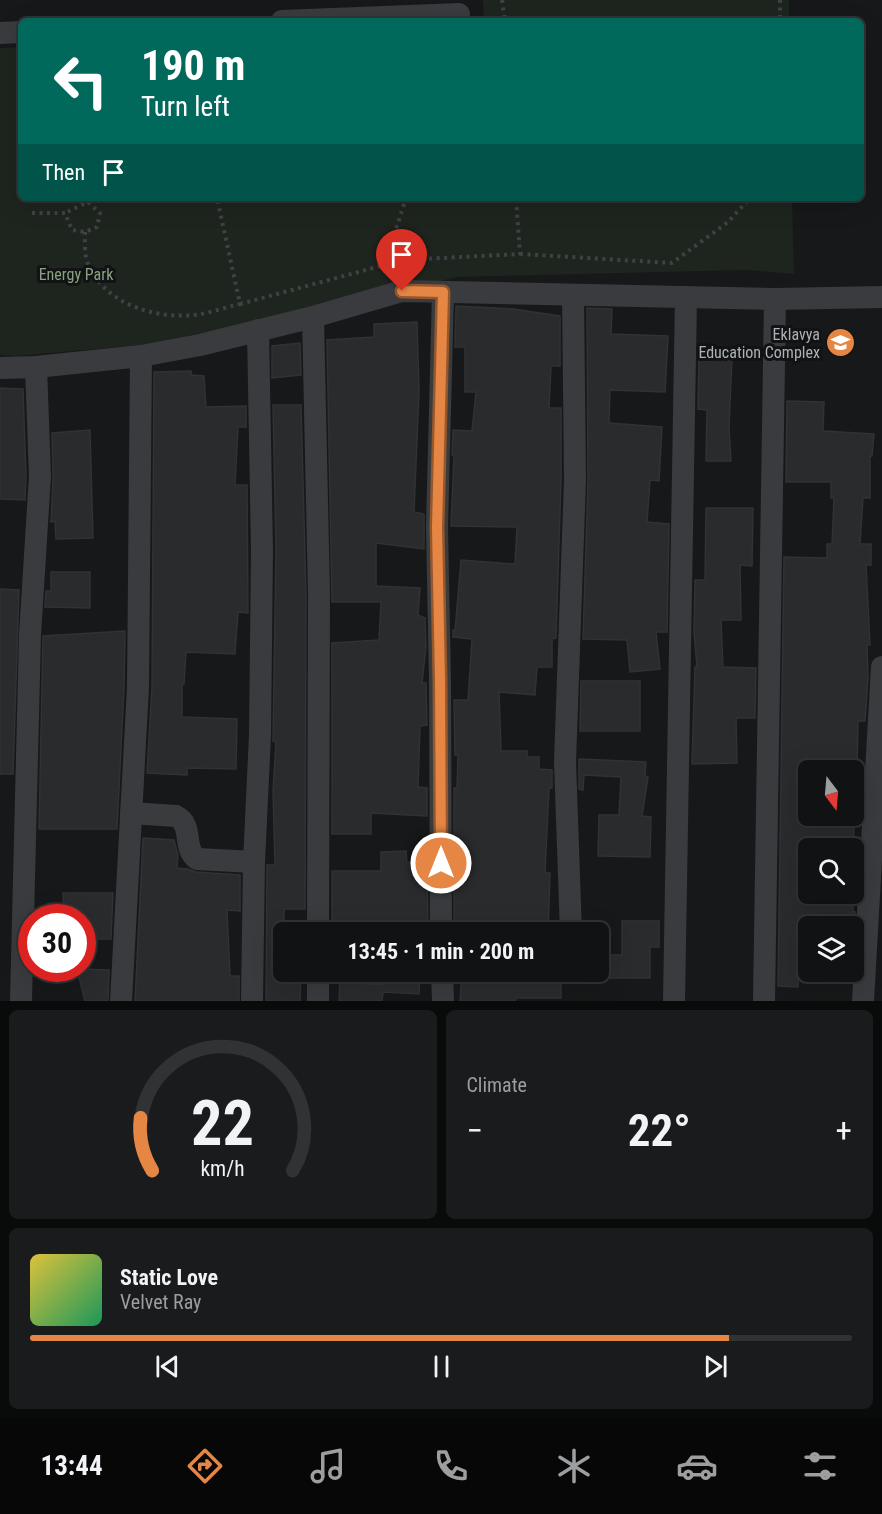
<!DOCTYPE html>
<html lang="en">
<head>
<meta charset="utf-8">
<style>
  :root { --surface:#111213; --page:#1a1b1c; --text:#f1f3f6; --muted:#9c9ea0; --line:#303233; --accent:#e58644 }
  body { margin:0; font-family:"Roboto Condensed",sans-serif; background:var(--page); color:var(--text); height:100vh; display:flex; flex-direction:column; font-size:22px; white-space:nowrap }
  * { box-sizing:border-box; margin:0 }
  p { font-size:20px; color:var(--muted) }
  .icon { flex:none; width:33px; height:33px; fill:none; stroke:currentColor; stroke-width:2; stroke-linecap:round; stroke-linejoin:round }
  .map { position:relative; height:1001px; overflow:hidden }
  .side { display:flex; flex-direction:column; gap:9px; padding:9px; background:#090a0a; flex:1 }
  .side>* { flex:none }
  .top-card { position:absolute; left:18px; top:18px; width:846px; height:183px; border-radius:9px; box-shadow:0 6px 24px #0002,0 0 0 2px var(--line); background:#00695c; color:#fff; overflow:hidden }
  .needle { width:39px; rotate:164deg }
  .controls { position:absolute; left:798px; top:760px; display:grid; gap:12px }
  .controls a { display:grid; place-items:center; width:66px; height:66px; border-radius:9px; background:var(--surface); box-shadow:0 6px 24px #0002,0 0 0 2px var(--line); font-size:30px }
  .speed { position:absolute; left:18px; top:904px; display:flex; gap:12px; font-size:30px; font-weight:700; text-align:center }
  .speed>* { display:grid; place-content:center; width:78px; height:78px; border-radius:50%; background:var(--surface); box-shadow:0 6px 24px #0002,0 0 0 2px var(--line); line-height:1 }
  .speed .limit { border:9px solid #d22; background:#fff; color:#111 }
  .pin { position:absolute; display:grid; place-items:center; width:51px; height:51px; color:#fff; margin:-62px -26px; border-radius:50% 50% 50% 0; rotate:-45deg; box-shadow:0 0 6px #0007 }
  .pin .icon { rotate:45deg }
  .me { position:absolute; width:66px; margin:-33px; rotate:0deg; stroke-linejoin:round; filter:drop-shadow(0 0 4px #0008) }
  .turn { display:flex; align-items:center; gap:21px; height:126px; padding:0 24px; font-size:27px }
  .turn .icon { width:78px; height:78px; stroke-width:2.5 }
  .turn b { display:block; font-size:42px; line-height:51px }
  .then { display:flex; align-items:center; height:57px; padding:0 24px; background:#0003; gap:12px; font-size:22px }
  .big { font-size:45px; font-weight:700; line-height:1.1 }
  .side .card { flex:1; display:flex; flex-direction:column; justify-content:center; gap:9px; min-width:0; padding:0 21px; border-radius:9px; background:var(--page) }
  .side .dial { align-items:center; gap:0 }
  .dial svg { height:156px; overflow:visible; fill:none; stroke:var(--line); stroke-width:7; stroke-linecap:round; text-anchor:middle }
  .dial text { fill:var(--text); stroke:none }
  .song { display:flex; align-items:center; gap:18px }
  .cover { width:72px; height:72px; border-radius:9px; background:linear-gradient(135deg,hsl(50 70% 55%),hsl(150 70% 35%)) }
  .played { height:6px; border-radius:3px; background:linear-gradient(90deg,var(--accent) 85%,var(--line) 85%) }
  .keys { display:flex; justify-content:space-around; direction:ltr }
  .heat { display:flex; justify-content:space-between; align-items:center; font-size:33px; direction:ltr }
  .side .tiles { flex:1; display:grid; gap:9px; grid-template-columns:1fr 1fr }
  .card:last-child { grid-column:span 2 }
  .trip { position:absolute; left:273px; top:922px; width:336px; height:60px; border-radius:9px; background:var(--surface); box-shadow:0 6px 24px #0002,0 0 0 2px var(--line); font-weight:700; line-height:60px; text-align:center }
  .tabs { display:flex; height:96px; justify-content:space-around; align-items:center; background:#070708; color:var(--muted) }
  .tabs .icon { width:42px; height:42px }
  .tabs .selected { color:var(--accent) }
  .tabs b { font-size:27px; color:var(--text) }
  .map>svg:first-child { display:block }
</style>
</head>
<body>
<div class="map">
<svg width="882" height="1001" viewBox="0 0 882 1001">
  <rect width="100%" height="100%" fill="#171819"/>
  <g fill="#1e241e">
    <path d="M483,0h306v21h-305z"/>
    <path d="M21,47v151h771l2,76 -48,-4 -288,7 -305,67 -138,12 -15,-1v-307z"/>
  </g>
  <g fill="#2a2b2d" stroke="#323235" stroke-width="1.5">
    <path d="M456,306l57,3 47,7v50h-9l-2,42h12v72l-5,158 -4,1v28h-15l-2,28 -36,-3 2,59h26v6h12v12l13,1v18h-3l-4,84 5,1 -2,60h-94v-145h3l1,-33h-3l-1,-55h14l4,-61 -19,-2v-7l2,1 6,-71 54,4 2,-37 -66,-1 3,-71h-2l1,-25 19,1 4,-39h-11v-45h-10z"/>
    <path d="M587,308l25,1 -1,25 57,2 -3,56 -55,-2 -1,33 53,4 -3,54 -9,-1 -3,42 22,2 -2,108h-11l4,37 -30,3 -3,-32 -44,-1 5,-159z"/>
    <path d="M417,322l2,69 -5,121 10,2v35l-48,-6v43l44,2 -2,27 7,3 1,29 -4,36h4l1,42 -7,1 -2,61 9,1v28l-56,-3v21h-39v-191l47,-3 2,-38h-49l-5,-262 47,-3v-13z"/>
    <path d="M300,343l1,32 -29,3v-32z"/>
    <path d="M699,356l33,1 -3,70 2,34h-25l1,-51 -9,-1z"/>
    <path d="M191,371v4l13,1 2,31 40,-1v21h-8l-3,58h12l1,128 -10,-1 -3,42 -49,-2 -2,32h-2v33l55,2 -1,50 -49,-1v7l-40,-2 5,-86 2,-315z"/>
    <path d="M0,388l23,1 3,87 -1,24 -25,-1z"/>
    <path d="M787,401l37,1 -1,29 51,3 -2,22h-2v42h-7l-3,46h11v21h-5l4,80h-3l1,33 -3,43h-7l-1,50h-51l-2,50 50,3 -1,25h-48l-3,48 51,1v13l2,1 -1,18v-3h-46v43l-9,-1 -1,18 -20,-1 6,-429 43,1v-14h5l2,-46h-3v-16h-45z"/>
    <path d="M273,405h28l5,189 -1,315h-21v63h17l-1,29h-34l1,-136h8l-2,-74 3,-49 -3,-1 3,-191z"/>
    <path d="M90,430l3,108 -37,1 -1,-18 -4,1 2,-45 -1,-44z"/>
    <path d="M706,508h47l-1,58 -12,-1 1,55h-20l2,47 33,1 -1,50h-19l1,45 -45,1 3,-97h2l-3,-35 1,-52h10z"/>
    <path d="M51,572h39v36l-45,-1 1,-16h5z"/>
    <path d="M0,589l19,1 -6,184h-13z"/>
    <path d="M125,631l-1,56 -7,142h-78l4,-193z"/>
    <path d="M581,681h59v50h-60z"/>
    <path d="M579,759l67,3 -1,14 3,1 -6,39 9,1 -1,40 -52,-1 1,-41h20l2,-38 -37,-2 -1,15 -4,-1z"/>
    <path d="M143,838l31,2 4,15 -1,13 11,1 8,3 44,3v36l-13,-1 3,66h9v25h-104z"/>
    <path d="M406,851l1,11 20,2 1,69h-96v-62h49v-19z"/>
    <path d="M63,893h50l-2,46h-29v-21h-18z"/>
    <path d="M622,921h37v26h-9v31h-52v-23h24z"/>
    <path d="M77,969l32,1 -1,31h-23z"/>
    <path d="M384,972h36l-1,22 -36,-2 -1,9h-43l1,-19 43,3z"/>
    <path d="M462,972h99v26h-45l-1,3h-55z"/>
  </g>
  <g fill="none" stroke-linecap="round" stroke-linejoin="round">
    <g stroke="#3f4245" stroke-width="4" stroke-dasharray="3 4.5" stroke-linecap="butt">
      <path d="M502,0l3,21"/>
      <path d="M780,0v21"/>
      <path d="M32,213h33l7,17 13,2 12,-5 3,-14 -12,-11 -23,11"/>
      <path d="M85,232c0,10 -1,23 3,32 17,40 66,55 107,51 15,-2 31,-8 45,-11l-23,-106"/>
      <path d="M520,254l152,9 56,-41 22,-24"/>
      <path d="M385,264l21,-66"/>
      <path d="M240,304l163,-44 117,-6 -4,-56"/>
    </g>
    <g stroke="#393b3e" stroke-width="22">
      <path d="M282,21l177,-7"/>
      <path d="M0,33l21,-1"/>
      <path d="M313,317l6,277 -1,339"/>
      <path d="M0,368l36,-1 105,-11 59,-11 113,-28 89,-26 373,8 107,-2"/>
      <path d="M131,813l45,3c18,9 6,32 21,43l57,3"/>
      <path d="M441,933l-1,-252 -3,-154 6,-235"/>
      <path d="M571,933l-6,-171 10,-282 -2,-185"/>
      <path d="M442,972l1,29"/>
      <path d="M21,1001l9,-366 10,-159 -4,-109"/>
      <path d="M121,1001l17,-314 3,-331"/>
      <path d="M252,1001l2,-139 6,-127 2,-185 -4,-220"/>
      <path d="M318,1001v-29"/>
      <path d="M674,1001l12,-704"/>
      <path d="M764,1001l11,-702"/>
      <path d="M863,1001l19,-334"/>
    </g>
  </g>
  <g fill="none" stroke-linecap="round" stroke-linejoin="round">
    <defs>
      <path id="route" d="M402,291l41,1 -6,235 3,154 1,182"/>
    </defs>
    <use href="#route" stroke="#95572c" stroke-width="15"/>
    <use href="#route" stroke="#e58644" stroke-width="10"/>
  </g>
  <defs>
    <symbol id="school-disc" viewBox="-11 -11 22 22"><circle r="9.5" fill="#e58644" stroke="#121314"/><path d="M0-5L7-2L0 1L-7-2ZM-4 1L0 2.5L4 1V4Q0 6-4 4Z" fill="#fff"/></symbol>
  </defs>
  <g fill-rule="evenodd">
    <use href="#school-disc" x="824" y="326" width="33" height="33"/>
  </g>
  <g text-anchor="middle" stroke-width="6" stroke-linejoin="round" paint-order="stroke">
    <g font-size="16" fill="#89a283" stroke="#121314">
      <text x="76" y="280">Energy Park</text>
    </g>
    <g font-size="16" fill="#abb2b8" stroke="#121314" text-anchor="end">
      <text x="820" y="340">Eklavya<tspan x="820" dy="18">Education Complex</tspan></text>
    </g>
  </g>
</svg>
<div class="controls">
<a><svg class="needle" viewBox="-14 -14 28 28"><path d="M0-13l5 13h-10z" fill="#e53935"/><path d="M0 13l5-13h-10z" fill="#9c9ea0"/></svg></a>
<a><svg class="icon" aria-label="search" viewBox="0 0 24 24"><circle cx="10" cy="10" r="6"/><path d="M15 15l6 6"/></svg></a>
<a><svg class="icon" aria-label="layers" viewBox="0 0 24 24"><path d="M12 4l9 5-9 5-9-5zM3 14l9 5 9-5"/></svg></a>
</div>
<div class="speed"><div class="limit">30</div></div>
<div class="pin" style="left:402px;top:291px;background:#d93025"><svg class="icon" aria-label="arrive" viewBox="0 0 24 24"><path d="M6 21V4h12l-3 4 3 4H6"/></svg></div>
<svg class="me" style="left:441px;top:863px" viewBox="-20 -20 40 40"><circle r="17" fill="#e58644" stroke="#fff" stroke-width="3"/><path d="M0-11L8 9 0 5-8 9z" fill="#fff"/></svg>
<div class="trip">13:45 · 1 min · 200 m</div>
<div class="top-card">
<div class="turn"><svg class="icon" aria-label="left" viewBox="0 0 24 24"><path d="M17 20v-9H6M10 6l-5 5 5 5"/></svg><div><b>190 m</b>Turn left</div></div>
<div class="then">Then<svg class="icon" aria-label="arrive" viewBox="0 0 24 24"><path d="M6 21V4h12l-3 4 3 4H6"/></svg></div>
</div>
</div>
<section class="side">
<div class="tiles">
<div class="card dial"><svg viewBox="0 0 100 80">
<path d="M14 69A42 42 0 1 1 86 69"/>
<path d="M14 69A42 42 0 0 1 8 42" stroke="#e58644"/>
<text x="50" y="56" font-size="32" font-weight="700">22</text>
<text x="50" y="72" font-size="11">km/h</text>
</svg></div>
<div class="card"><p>Climate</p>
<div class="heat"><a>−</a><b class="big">22°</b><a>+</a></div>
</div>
<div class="card">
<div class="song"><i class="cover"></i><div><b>Static Love</b><p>Velvet Ray</p></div></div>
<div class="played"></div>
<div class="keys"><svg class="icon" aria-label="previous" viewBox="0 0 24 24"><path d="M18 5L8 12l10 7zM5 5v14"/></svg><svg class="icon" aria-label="pause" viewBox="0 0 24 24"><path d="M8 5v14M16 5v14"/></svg><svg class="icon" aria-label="next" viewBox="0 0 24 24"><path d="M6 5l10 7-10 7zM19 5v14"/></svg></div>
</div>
</div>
</section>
<nav class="tabs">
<b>13:44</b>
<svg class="icon selected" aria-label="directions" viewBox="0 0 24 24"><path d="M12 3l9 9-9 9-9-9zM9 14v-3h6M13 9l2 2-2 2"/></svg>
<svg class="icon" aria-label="music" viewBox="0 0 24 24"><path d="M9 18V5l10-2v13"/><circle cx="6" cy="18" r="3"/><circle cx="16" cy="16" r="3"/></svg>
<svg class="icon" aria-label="phone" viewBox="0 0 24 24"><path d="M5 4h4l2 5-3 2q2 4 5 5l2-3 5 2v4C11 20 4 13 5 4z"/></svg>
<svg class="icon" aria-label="climate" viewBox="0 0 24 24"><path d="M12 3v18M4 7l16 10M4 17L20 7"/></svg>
<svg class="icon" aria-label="car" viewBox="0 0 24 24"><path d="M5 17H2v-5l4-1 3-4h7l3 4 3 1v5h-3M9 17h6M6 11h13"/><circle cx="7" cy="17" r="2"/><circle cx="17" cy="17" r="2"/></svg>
<svg class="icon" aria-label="filters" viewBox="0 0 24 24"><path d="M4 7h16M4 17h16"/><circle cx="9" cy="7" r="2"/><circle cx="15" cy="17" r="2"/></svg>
</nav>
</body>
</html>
